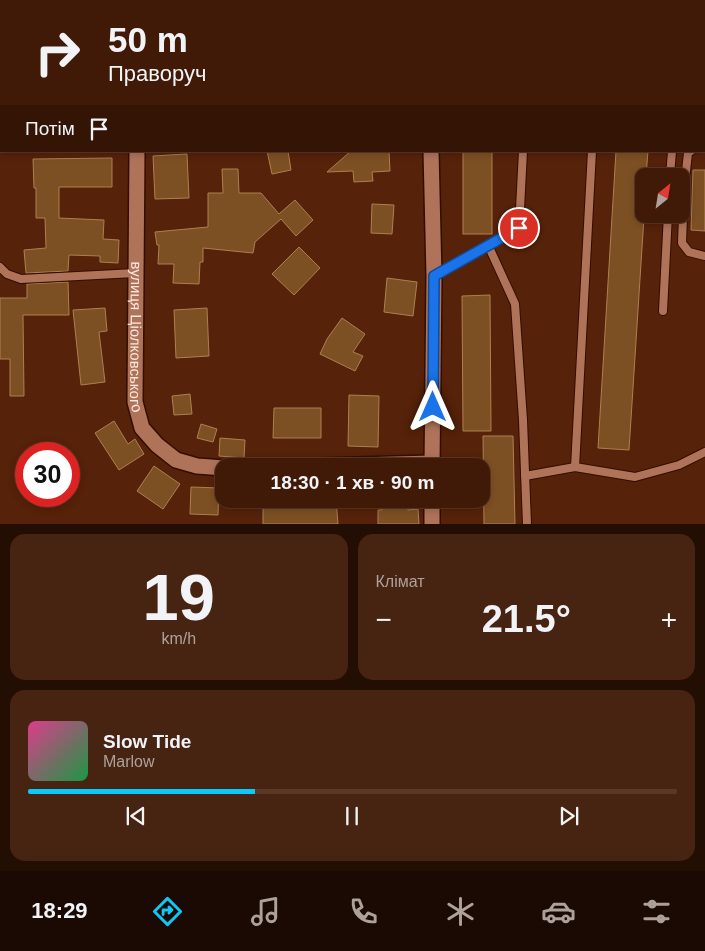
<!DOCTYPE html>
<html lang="uk">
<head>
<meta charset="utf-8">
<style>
  :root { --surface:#401a07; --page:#472311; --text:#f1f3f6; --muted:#aea19b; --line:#593828; --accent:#0bcafa }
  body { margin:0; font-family:Arial,sans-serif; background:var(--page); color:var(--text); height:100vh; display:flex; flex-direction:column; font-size:19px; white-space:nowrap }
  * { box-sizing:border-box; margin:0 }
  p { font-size:16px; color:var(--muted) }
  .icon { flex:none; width:28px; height:28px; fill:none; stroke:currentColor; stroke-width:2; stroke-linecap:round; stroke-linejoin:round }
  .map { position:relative; height:524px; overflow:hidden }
  .drawer { display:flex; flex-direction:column; gap:10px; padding:10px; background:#230e04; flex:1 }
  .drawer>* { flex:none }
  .guide { position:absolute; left:0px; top:0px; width:705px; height:152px; box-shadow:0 2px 8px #0003,0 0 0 1px var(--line); background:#401a07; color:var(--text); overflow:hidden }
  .needle { width:32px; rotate:30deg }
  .fabs { position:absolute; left:635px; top:168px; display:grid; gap:10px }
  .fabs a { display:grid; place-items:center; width:55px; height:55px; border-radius:10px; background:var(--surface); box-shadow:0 2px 8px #0003,0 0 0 1px var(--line); font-size:25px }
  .speed { position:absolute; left:15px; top:442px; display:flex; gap:10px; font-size:25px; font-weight:700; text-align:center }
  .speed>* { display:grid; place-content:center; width:65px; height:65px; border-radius:50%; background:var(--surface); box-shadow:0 2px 8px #0003,0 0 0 1px var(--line); line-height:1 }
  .speed .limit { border:8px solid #d22; background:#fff; color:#111 }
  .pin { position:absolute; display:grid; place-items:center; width:42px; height:42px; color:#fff; margin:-21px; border:2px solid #fff; border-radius:50%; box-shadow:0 1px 5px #0007 }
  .me { position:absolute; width:55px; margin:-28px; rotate:0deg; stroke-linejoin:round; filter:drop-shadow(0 0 4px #0008) }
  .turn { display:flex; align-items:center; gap:18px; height:105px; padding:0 25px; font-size:22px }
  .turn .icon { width:65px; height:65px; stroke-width:2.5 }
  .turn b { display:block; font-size:35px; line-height:42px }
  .then { display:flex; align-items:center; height:48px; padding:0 25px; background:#0003; gap:10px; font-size:19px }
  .big { font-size:38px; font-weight:800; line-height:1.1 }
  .drawer .card { flex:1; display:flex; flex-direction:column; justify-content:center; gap:8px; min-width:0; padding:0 18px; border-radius:15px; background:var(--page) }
  .drawer .dial { align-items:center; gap:0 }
  .dial b { font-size:65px; line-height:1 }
  .song { display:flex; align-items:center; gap:15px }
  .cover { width:60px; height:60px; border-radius:8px; background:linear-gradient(135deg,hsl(330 70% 55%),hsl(140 70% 35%)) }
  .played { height:5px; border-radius:2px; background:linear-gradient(90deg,var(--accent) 35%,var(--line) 35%) }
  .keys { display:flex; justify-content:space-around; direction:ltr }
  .heat { display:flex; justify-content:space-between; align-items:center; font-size:28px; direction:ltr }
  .drawer .tiles { flex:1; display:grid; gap:10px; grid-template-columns:1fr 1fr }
  .card:last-child { grid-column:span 2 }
  .trip { position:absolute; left:215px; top:458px; width:275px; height:50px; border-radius:15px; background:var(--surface); box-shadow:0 2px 8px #0003,0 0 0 1px var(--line); font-weight:800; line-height:50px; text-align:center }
  .dock { display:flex; height:80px; justify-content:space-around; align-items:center; background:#1a0a03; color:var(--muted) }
  .dock .icon { width:35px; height:35px }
  .dock .selected { color:var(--accent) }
  .dock b { font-size:22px; color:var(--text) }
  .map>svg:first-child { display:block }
</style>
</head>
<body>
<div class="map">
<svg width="705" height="524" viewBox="0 0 705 524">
  <rect width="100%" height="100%" fill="#562209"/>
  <g fill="#7d5023" stroke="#af7f52">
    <path d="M267,151h21l3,19 -19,4z"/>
    <path d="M351,151h38l1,20 -18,1 1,9 -19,1 -1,-11 -26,1z"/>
    <rect x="463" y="151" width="29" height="83"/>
    <path d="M616,151h32l-2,25h-2v41l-15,233 -31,-2z"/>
    <path d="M187,154l2,44 -34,1 -2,-43z"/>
    <path d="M112,158v29h-53v31l45,2 -1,19 16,1 -1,23 -18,-1v-6l-31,-1 -1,16 -42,2 -2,-23 22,-2 -1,-30h-9v-30h-2l-1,-29z"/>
    <path d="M222,169h16l1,24h22l18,21 16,-14 18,20 -17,16 -15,-17 -26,23 -2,11 -50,-5v14h-3l-1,22 -26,-1 1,-19h-16l1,-19h-2l-2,-13 53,-5v-34h15z"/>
    <path d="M693,170h12v61l-14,-1z"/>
    <path d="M372,204l22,1 -2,29 -21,-1z"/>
    <path d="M299,247l21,21 -26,27 -22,-21z"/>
    <path d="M387,278l30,4 -4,34 -29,-4z"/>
    <path d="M68,282l1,33h-46l1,81h-14v-37h-10v-61h27v-14z"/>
    <path d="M490,295l1,136h-28l-1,-135z"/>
    <path d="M105,308l2,23 -8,1 6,50 -24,3 -8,-75z"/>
    <path d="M207,308l2,48 -33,2 -2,-48z"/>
    <path d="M342,318l23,16 -12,18 10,4 -8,15 -35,-17 7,-15z"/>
    <path d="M190,394l2,20 -18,1 -2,-19z"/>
    <path d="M349,395l30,1 -1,51 -30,-1z"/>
    <path d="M274,408h47v30h-48z"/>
    <path d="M114,421l14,23 7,-5 9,15 -25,16 -24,-37z"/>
    <path d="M201,424l16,5 -4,13 -16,-4z"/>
    <path d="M483,436h30l2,88h-31z"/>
    <path d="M220,438l25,2 -1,18 -25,-2z"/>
    <path d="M154,466l26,18 -17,25 -26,-18z"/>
    <path d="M191,487l28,1 -1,27 -28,-1z"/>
    <path d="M263,499h33v3l40,-3 2,25h-75z"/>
    <path d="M381,499h27v11l10,-1 1,15h-41v-14h4z"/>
  </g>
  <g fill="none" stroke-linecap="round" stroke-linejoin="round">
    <defs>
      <g id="lane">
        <path d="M497,0l1,1"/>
        <path d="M666,1l1,-1"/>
        <path d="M704,37l1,1"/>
        <path d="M704,146h1"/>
        <path d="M691,151l-3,2 -4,36 -2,54 7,9 16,4"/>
        <path d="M670,176l2,-25"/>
        <path d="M488,245l27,59 8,116 4,104"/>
        <path d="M0,267l7,7 14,5 114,-6"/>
        <path d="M434,276l85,-48 4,-77"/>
        <path d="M663,311l5,-97"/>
        <path d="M575,467l17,-316"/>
        <path d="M525,476l50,-9 60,10 44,-12 26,-13"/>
      </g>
      <g id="street">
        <path d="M144,1v-1"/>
        <path d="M437,1v-1"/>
        <path id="s1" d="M137,151l-2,251 7,26 15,17 19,15 21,6 27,2"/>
        <path d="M431,151l3,125 -2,190"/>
        <path d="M319,466l113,-3"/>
        <path d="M432,524v-25"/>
      </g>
    </defs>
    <use href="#lane" stroke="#340d00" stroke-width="10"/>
    <use href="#street" stroke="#340d00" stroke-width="18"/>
    <path stroke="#8b614d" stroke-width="3" stroke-dasharray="4 2.5" stroke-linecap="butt" d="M704,84l1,-1"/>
    <use href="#lane" stroke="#af735a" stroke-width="8"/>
    <use href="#street" stroke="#af735a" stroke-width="15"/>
  </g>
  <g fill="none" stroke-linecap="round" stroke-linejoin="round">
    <defs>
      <path id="route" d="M433,407l1,-131 85,-48"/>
    </defs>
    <use href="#route" stroke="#114b97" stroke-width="12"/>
    <use href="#route" stroke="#1a73e8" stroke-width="9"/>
  </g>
  <g text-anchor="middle" stroke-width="5" stroke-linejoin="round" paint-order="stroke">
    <g font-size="15" fill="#fce7de" stroke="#2c140a">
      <text dy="5" stroke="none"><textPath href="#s1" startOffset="186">вулиця Ціолковського</textPath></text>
    </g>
  </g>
</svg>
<div class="fabs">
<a><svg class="needle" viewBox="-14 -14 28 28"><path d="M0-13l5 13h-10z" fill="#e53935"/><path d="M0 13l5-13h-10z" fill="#aea19b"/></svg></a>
</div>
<div class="speed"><div class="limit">30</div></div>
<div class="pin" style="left:519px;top:228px;background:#d93025"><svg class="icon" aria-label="arrive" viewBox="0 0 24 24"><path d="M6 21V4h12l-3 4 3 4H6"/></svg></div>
<svg class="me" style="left:433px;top:407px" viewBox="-20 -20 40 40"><path d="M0-17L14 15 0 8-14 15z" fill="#1a73e8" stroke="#fff" stroke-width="4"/></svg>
<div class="trip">18:30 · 1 хв · 90 m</div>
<div class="guide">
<div class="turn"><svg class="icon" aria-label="right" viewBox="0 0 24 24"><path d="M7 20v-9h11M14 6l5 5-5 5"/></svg><div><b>50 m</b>Праворуч</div></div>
<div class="then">Потім<svg class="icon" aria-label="arrive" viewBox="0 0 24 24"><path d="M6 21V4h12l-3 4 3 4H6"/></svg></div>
</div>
</div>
<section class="drawer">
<div class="tiles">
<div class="card dial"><b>19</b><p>km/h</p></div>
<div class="card"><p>Клімат</p>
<div class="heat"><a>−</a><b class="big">21.5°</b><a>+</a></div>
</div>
<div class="card">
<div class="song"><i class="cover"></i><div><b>Slow Tide</b><p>Marlow</p></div></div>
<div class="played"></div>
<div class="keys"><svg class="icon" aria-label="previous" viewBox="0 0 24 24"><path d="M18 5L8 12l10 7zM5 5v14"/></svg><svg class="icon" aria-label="pause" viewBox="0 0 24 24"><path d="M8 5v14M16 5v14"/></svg><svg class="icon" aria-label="next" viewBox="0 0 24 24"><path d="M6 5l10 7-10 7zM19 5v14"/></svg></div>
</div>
</div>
</section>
<nav class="dock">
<b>18:29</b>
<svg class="icon selected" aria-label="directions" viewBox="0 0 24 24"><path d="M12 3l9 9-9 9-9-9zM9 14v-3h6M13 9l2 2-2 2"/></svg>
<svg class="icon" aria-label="music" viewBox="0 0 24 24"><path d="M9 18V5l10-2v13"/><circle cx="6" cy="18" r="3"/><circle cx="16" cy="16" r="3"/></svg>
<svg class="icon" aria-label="phone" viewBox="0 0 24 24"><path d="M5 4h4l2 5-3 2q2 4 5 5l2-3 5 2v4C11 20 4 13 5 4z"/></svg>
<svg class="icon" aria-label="climate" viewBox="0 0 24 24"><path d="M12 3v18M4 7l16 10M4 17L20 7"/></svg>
<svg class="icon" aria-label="car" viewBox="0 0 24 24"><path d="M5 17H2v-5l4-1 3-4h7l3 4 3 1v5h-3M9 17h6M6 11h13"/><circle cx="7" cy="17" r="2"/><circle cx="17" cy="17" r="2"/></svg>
<svg class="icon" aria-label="filters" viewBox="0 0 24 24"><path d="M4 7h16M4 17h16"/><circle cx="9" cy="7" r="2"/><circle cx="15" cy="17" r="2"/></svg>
</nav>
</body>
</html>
